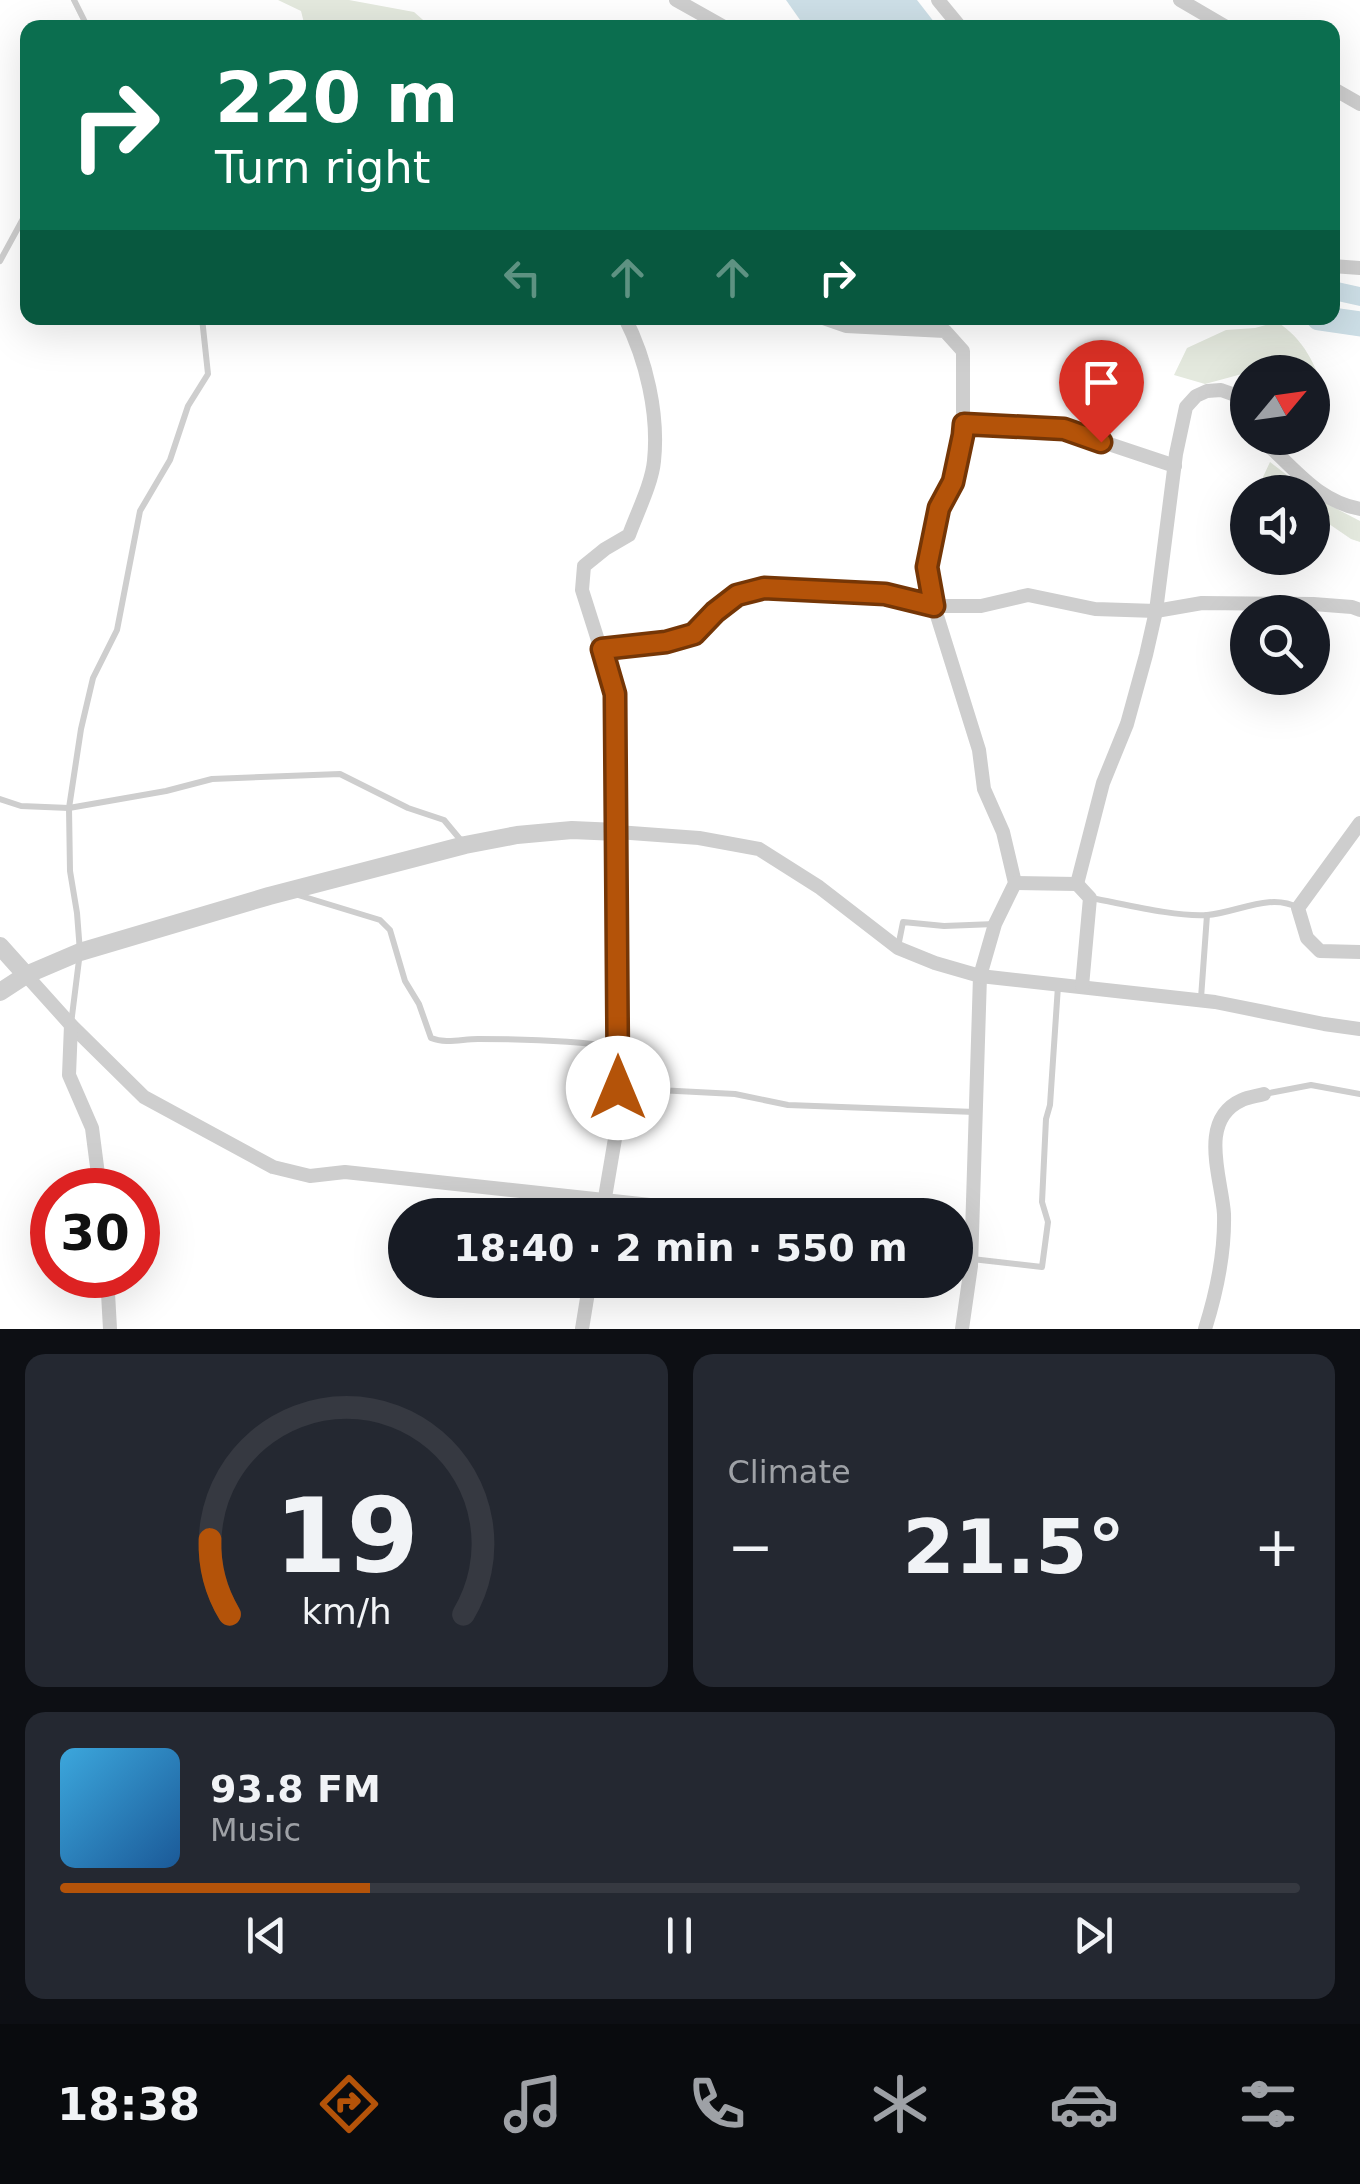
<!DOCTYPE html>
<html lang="en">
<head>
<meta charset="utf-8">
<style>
  :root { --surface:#171b24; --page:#242831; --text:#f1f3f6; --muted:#9ea1a6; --line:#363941; --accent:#b45309 }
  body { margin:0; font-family:"DejaVu Sans",sans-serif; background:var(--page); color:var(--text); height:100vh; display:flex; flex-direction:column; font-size:38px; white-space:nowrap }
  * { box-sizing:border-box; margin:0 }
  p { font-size:32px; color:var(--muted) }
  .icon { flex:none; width:55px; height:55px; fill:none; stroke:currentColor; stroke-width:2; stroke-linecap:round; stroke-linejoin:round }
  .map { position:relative; height:1329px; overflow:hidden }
  .details { display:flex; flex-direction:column; gap:25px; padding:25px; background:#0d0f14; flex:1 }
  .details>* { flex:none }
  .top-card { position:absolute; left:20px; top:20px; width:1320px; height:305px; border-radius:20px; box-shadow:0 10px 40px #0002; background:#0b6e4f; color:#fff; overflow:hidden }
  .needle { width:65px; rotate:61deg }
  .tools { position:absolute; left:1230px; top:355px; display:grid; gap:20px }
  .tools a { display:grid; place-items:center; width:100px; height:100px; border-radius:50%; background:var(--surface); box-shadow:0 10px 40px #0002; font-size:50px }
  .speed { position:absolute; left:30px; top:1168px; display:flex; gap:20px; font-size:50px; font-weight:700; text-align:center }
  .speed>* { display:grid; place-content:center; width:130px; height:130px; border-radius:50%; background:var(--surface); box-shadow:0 10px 40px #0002; line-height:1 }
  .speed .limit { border:15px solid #d22; background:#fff; color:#111 }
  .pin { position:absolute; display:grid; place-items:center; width:85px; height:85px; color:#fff; margin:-102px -42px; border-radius:50% 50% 50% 0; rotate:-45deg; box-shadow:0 0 10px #0007 }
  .pin .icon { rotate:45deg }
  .me { position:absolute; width:110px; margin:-55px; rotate:0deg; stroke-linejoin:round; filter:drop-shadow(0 0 8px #0008) }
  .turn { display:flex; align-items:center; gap:35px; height:210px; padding:0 30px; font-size:45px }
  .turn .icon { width:130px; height:130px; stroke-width:2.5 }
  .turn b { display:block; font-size:70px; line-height:85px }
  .lanes { display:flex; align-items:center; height:95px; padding:0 30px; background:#0003; justify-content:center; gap:50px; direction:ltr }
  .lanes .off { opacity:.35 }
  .big { font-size:75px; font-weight:700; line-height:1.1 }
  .details .card { flex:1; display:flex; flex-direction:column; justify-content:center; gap:15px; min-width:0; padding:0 35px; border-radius:20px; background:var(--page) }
  .details .dial { align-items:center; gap:0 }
  .dial svg { height:260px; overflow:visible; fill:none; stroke:var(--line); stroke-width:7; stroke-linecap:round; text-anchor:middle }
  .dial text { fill:var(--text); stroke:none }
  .song { display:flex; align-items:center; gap:30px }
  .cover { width:120px; height:120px; border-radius:15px; background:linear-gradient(135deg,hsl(200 70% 55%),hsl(210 70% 35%)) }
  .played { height:10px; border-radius:5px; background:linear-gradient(90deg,var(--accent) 25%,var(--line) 25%) }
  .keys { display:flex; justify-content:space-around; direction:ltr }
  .heat { display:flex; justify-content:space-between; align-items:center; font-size:55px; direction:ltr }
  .details .tiles { flex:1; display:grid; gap:25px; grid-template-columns:1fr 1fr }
  .card:last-child { grid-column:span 2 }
  .trip { position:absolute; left:388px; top:1198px; width:585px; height:100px; border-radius:50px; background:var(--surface); box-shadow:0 10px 40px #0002; font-weight:700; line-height:100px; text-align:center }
  .tab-bar { display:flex; height:160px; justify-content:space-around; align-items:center; background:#090b0e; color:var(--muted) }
  .tab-bar .icon { width:70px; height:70px }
  .tab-bar .current { color:var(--accent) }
  .tab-bar b { font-size:45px; color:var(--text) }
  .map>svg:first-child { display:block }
</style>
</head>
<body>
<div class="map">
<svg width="1360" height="1329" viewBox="0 0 1360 1329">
  <rect width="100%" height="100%" fill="#fff"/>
  <g fill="#e4e9de">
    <path d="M278,0h71l65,12 17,15h-126l-4,-16z"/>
    <path d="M1277,322c27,17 39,43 48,73l-12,25 -1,-48h-64l-1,6 -5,-4 -37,10 -31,-9 13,-27 39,-18 29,-2z"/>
    <path d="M1270,462l39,30h-46v-15z"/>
    <path d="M1312,496l48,25v21l-9,-3 -38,-26z"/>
  </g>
  <g fill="#cddfe7">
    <path d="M786,0h131l21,27h-133z"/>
    <path d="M1333,281l27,6v19l-27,-6z"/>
  </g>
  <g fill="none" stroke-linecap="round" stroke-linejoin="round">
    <path stroke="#cddfe7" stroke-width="25" d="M1319,318l41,6"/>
    <g stroke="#cecece" stroke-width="6">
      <path d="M74,0l14,28"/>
      <path d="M0,261l24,-44 4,-21"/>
      <path d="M0,799l21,7 48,2 97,-17 46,-12 128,-5 68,34 36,12 20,24"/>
      <path d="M298,895l82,25 10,10 15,51 14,23 12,34c15,6 31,1 47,1 47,0 92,1 137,8"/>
      <path d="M1091,898c33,6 84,19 116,17 29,-2 64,-23 91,-7"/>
      <path d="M898,947l5,-25 41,4 51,-2"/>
      <path d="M1201,998l6,-83"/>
      <path d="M71,1024l9,-72 -3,-39 -7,-42 -1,-63 12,-79 12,-51 24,-48 23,-119 30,-51 18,-54 20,-32 -6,-56"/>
      <path d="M619,1088l116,6 53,11 187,7"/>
      <path d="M1264,1094l47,-9 49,9"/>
      <path d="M972,1259l70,8 6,-45 -6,-20 4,-83 4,-14 8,-119"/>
    </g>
    <g stroke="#cecece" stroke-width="14">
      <path d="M676,0l50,28"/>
      <path d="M938,0l23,28"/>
      <path d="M1180,0l48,28"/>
      <path d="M1332,88l28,16"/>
      <path d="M1332,266l28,2"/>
      <path d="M823,318l23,8 99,5 18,20v84l-10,47 -14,26 -12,59 7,39 45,144 5,39 19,43 12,51 -20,41 -15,52 -9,290 -9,63"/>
      <path d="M964,423l100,6 111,37"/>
      <path d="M1265,438l4,8c30,27 50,55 91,63"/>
      <path d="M601,649l64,-7 29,-8 21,-22 22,-17 27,-7 121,6 49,12h47l47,-11 67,14 61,2 46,-8 111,1 39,3 8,3"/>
      <path d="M1360,823l-62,85 9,30 13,13 40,1"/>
      <path d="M617,832l82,6 60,11 60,38 79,61 37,15 45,13 235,26 109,22 36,5"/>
      <path d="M1015,883l62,1 13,14 -8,88"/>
      <path d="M1077,884l26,-101 24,-59 19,-69 10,-44 20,-157 10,-47 10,-11 11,-5 14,-1 14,5 13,10"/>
      <path d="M26,975l45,50 73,72 129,70 37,9 35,-4 397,43"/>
      <path d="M71,1025l-2,50 23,53 8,62"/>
      <path d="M602,1215l16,-94 -3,-427 -33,-104 2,-24 21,-17 24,-14c8,-22 23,-52 25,-74 5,-47 -8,-102 -29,-143"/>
      <path d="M107,1275l3,54"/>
      <path d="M582,1329l8,-49"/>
      <path d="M1205,1329c12,-38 20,-75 19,-115 -2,-35 -27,-94 18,-114 6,-3 15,-4 22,-6"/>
    </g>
    <g stroke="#cecece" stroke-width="18">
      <path d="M0,946l26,29"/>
      <path d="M0,992l26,-17 54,-23 189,-56 196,-51 52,-10 55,-5 45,2"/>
    </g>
  </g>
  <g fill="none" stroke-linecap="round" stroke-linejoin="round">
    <defs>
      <path id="route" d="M618,1088l-3,-394 -13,-45 64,-7 28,-8 21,-22 22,-17 27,-7 121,6 49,12 -7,-39 12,-59 14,-26 10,-47 1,-11 100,5 37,13"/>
    </defs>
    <use href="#route" stroke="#753606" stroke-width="25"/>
    <use href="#route" stroke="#b45309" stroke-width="18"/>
  </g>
</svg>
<div class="tools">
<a><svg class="needle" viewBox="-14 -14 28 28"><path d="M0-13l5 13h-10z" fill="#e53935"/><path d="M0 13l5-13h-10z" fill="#9ea1a6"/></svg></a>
<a><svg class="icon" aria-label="sound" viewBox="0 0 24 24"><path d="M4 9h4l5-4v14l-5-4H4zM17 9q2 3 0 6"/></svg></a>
<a><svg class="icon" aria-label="search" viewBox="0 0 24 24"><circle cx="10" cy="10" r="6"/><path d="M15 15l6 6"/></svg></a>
</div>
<div class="speed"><div class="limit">30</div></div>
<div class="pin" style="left:1101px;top:442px;background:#d93025"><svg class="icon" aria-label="arrive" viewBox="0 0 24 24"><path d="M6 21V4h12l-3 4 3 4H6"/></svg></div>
<svg class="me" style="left:618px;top:1088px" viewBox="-20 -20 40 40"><circle r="19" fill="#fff"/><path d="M0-13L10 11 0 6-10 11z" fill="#b45309"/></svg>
<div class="trip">18:40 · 2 min · 550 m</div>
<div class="top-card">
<div class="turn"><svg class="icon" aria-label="right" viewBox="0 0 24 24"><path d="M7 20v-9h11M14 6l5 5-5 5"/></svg><div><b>220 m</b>Turn right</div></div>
<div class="lanes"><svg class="icon off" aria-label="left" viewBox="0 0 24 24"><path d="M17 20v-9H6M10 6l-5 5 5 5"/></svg><svg class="icon off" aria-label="ahead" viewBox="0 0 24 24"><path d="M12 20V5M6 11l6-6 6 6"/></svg><svg class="icon off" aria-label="ahead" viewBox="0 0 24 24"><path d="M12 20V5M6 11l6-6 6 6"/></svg><svg class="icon" aria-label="right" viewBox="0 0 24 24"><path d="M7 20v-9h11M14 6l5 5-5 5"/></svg></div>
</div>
</div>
<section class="details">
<div class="tiles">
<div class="card dial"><svg viewBox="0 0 100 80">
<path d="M14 69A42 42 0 1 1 86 69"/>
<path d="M14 69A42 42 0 0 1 8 46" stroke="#b45309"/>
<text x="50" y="56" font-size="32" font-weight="700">19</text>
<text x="50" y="72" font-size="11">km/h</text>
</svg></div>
<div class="card"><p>Climate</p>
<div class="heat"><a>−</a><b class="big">21.5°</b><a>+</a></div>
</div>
<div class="card">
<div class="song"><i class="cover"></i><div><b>93.8 FM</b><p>Music</p></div></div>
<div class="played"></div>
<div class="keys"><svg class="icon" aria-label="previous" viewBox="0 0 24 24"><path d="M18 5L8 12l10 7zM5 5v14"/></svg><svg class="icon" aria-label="pause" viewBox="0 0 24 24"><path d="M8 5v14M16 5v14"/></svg><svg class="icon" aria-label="next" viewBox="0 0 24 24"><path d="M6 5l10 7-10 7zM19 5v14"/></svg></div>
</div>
</div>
</section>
<nav class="tab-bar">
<b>18:38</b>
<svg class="icon current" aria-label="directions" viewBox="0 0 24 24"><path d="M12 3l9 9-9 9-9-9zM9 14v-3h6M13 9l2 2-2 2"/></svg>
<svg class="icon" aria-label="music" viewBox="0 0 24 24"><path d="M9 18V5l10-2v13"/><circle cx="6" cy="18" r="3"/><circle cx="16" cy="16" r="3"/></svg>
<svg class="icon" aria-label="phone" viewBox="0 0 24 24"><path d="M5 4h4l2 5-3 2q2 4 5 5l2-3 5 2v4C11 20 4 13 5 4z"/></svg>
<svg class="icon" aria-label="climate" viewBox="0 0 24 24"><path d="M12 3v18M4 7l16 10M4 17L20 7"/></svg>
<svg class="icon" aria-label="car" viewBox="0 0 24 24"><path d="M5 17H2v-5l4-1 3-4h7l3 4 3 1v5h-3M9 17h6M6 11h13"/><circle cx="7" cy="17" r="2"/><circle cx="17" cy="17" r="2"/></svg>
<svg class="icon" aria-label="filters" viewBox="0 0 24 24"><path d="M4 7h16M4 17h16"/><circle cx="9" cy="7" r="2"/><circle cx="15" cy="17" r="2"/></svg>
</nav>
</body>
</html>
